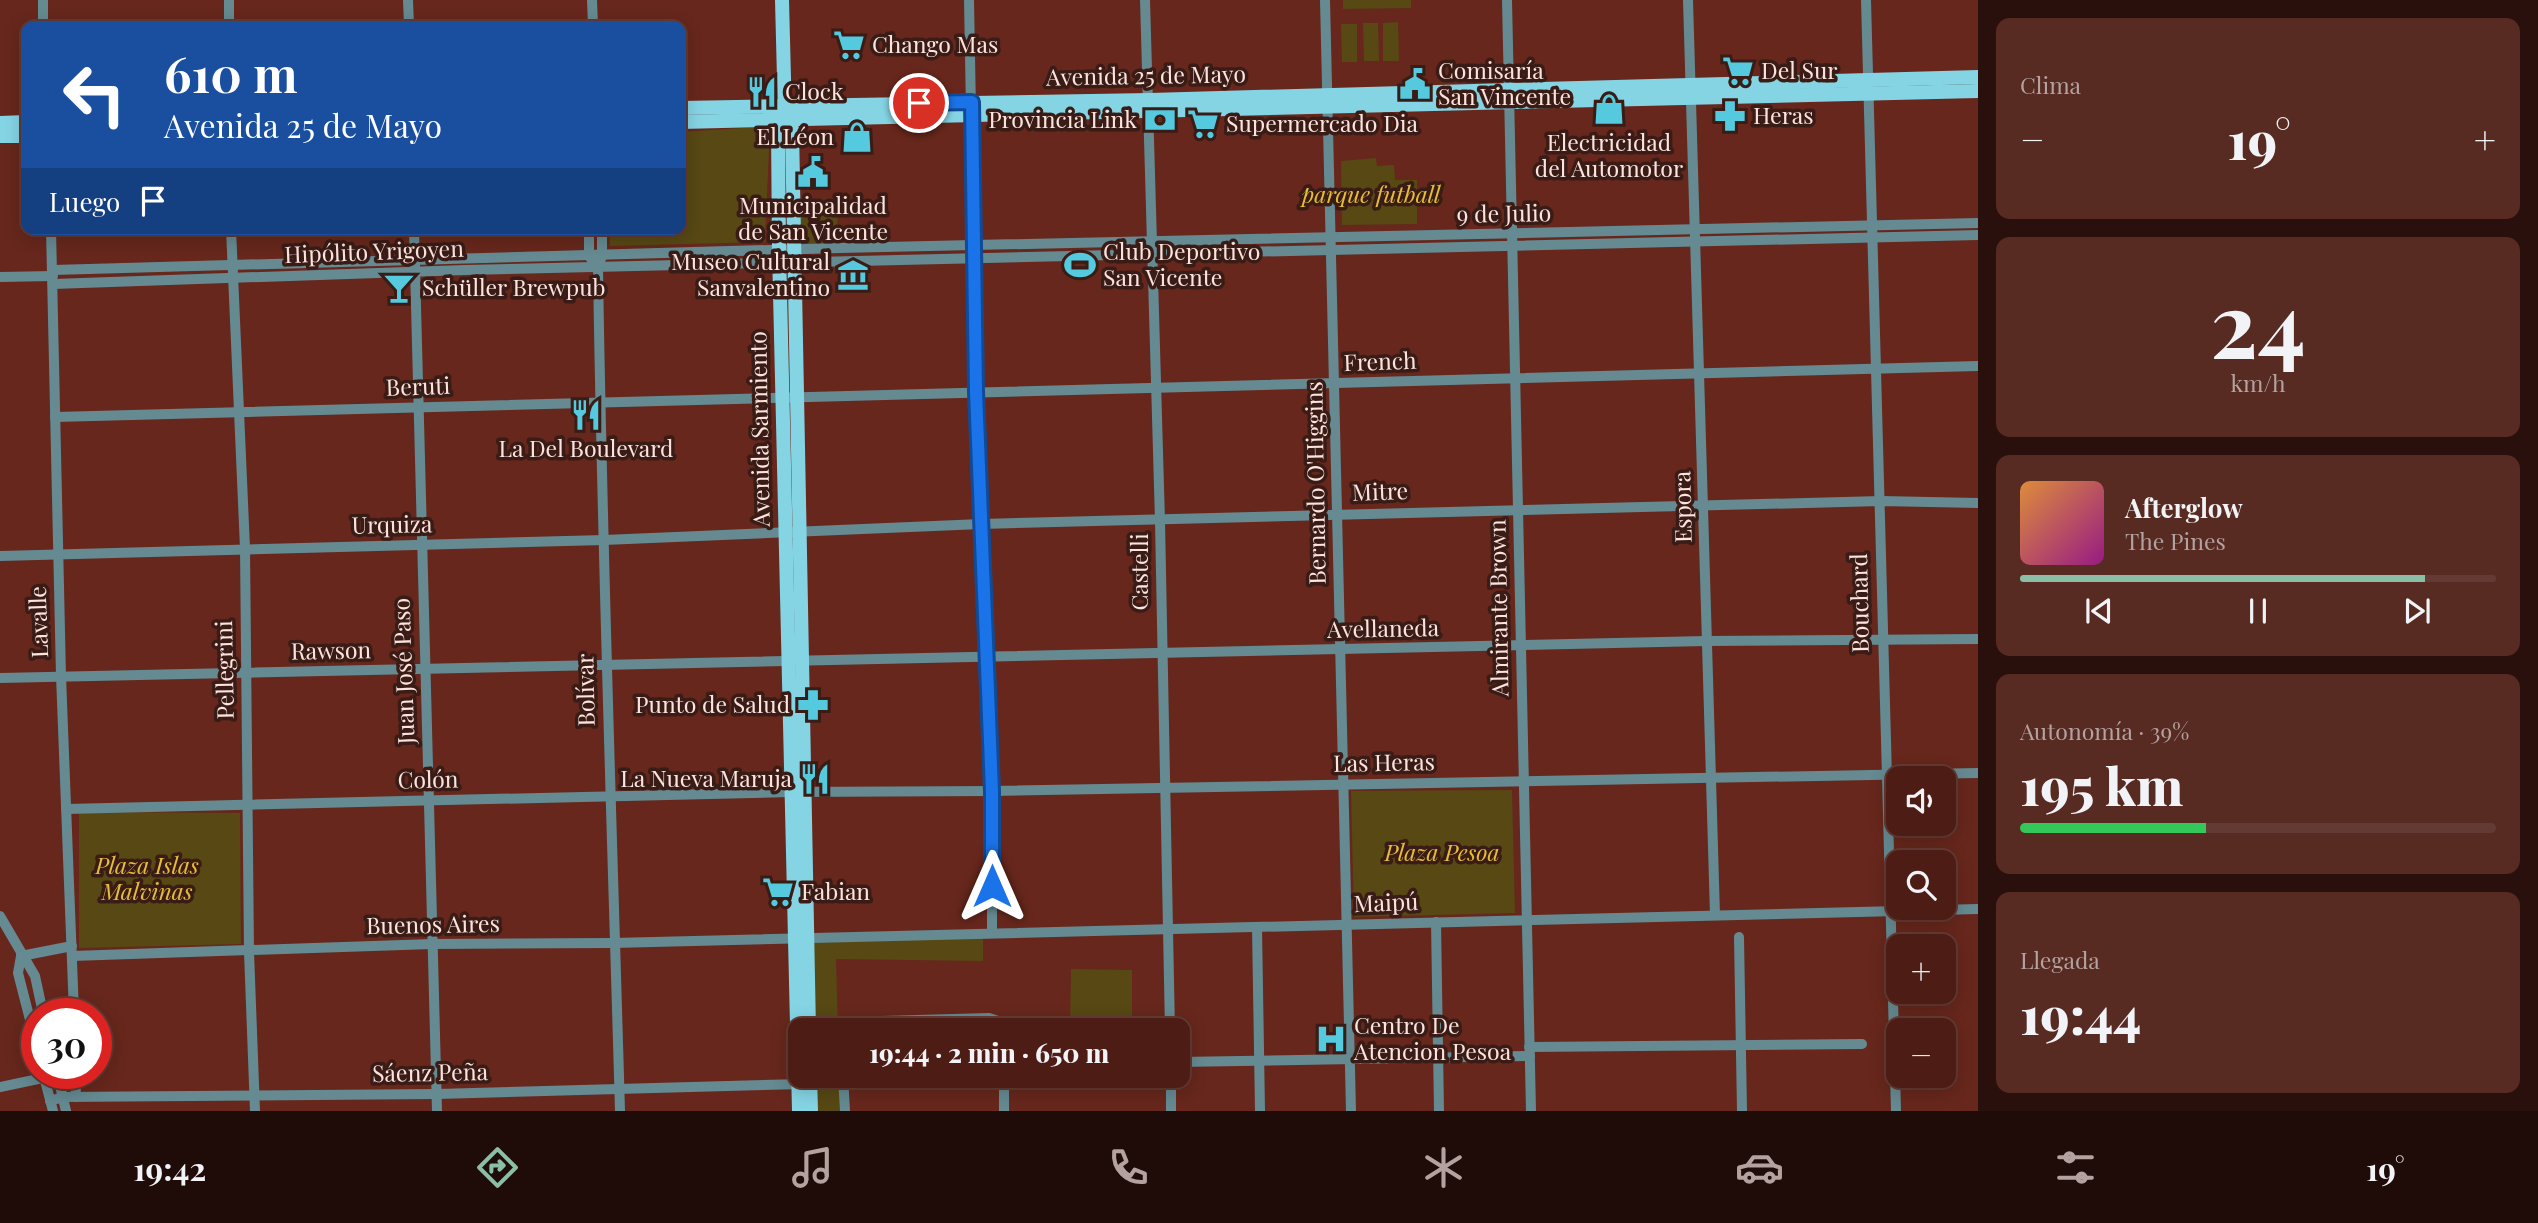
<!DOCTYPE html>
<html lang="es">
<head>
<meta charset="utf-8">
<style>
  :root { --surface:#4d1d15; --page:#572a22; --text:#f1f3f6; --muted:#b3a2a0; --line:#643b34; --accent:#8abfa5 }
  body { margin:0; font-family:"Playfair Display",serif; background:var(--page); color:var(--text); height:100vh; display:flex; flex-direction:column; font-size:26px; white-space:nowrap }
  * { box-sizing:border-box; margin:0 }
  p { font-size:23px; color:var(--muted) }
  .icon { flex:none; width:38px; height:38px; fill:none; stroke:currentColor; stroke-width:2; stroke-linecap:round; stroke-linejoin:round }
  .map { position:relative; flex:1; overflow:hidden }
  .sheet { display:flex; flex-direction:column; gap:18px; padding:18px; background:#2a100c; width:560px }
  .sheet>* { flex:none }
  .guide { position:absolute; left:21px; top:21px; width:665px; height:214px; border-radius:14px; box-shadow:0 4px 18px #0003,0 0 0 2px var(--line); background:#1a4fa0; color:#fff; overflow:hidden }
  .buttons { position:absolute; left:1886px; top:766px; display:grid; gap:14px }
  .buttons a { display:grid; place-items:center; width:70px; height:70px; border-radius:14px; background:var(--surface); box-shadow:0 4px 18px #0003,0 0 0 2px var(--line); font-size:35px }
  .speed { position:absolute; left:21px; top:998px; display:flex; gap:14px; font-size:35px; font-weight:700; text-align:center }
  .speed>* { display:grid; place-content:center; width:91px; height:91px; border-radius:50%; background:var(--surface); box-shadow:0 4px 18px #0003,0 0 0 2px var(--line); line-height:1 }
  .speed .limit { border:10px solid #d22; background:#fff; color:#111 }
  .pin { position:absolute; display:grid; place-items:center; width:60px; height:60px; color:#fff; margin:-30px; border:4px solid #fff; border-radius:50%; box-shadow:0 2px 7px #0007 }
  .me { position:absolute; width:77px; margin:-38px; rotate:0deg; stroke-linejoin:round; filter:drop-shadow(0 0 5px #0008) }
  .turn { display:flex; align-items:center; gap:24px; height:147px; padding:0 28px; font-size:32px }
  .turn .icon { width:91px; height:91px; stroke-width:2.5 }
  .turn b { display:block; font-size:49px; line-height:60px }
  .then { display:flex; align-items:center; height:66px; padding:0 28px; background:#0003; gap:14px; font-size:26px }
  .big { font-size:52px; font-weight:800; line-height:1.1 }
  .sheet .card { flex:1; display:flex; flex-direction:column; justify-content:center; gap:10px; min-width:0; padding:0 24px; border-radius:14px; background:var(--page) }
  .sheet .dial { align-items:center; gap:0 }
  .dial b { font-size:91px; line-height:1 }
  .song { display:flex; align-items:center; gap:21px }
  .cover { width:84px; height:84px; border-radius:10px; background:linear-gradient(135deg,hsl(30 70% 55%),hsl(310 70% 35%)) }
  .played { height:7px; border-radius:4px; background:linear-gradient(90deg,var(--accent) 85%,var(--line) 85%) }
  .keys { display:flex; justify-content:space-around; direction:ltr }
  .heat { display:flex; justify-content:space-between; align-items:center; font-size:38px; direction:ltr }
  .charge { height:10px; border-radius:5px; background:linear-gradient(90deg,#34c759 39%,var(--line) 0) }
  .trip { position:absolute; left:788px; top:1018px; width:402px; height:70px; border-radius:14px; background:var(--surface); box-shadow:0 4px 18px #0003,0 0 0 2px var(--line); font-weight:800; line-height:70px; text-align:center }
  .dock { display:flex; height:112px; justify-content:space-around; align-items:center; background:#1f0c08; color:var(--muted) }
  .dock .icon { width:49px; height:49px }
  .dock .on { color:var(--accent) }
  .dock b { font-size:32px; color:var(--text) }
  main { display:flex; flex:1; min-height:0 }
  .map>svg:first-child { display:block }
</style>
</head>
<body>
<main>
<div class="map">
<svg width="1978" height="1111" viewBox="0 0 1978 1111">
  <rect width="100%" height="100%" fill="#67271c"/>
  <g fill="#574814">
    <path d="M1343,0h68v8l-68,1z"/>
    <path d="M1398,22l1,39h-16v-38z"/>
    <path d="M1363,23h15l1,38h-15z"/>
    <path d="M1341,24h16v38h-15z"/>
    <path d="M770,126l-5,116 -155,4v-17h71v-97z"/>
    <path d="M1376,158l1,8 17,-1 1,15h22v44l-75,1 -1,-64z"/>
    <path d="M837,206l1,38 -40,2 -2,-39z"/>
    <path d="M1512,790l3,123 -161,4 -3,-126z"/>
    <path d="M79,812l161,1 1,131 -162,4z"/>
    <path d="M983,938v23l-147,-2 2,72h-25l-2,-90z"/>
    <path d="M1071,969l61,1v61h-62z"/>
    <path d="M814,1076h25l1,35h-25z"/>
  </g>
  <g fill="none" stroke-linecap="round" stroke-linejoin="round">
    <g stroke="#658a92" stroke-width="10">
      <path d="M43,0v26"/>
      <path d="M229,0v26"/>
      <path d="M408,0l1,26"/>
      <path d="M592,0l1,26"/>
      <path d="M969,0l7,392 16,399v142"/>
      <path d="M1145,0l15,521 10,510"/>
      <path d="M1325,0l26,1111"/>
      <path d="M1507,0l24,1111"/>
      <path d="M1688,0l27,915"/>
      <path d="M1866,0l30,1111"/>
      <path d="M51,229l10,447 13,337"/>
      <path d="M231,229l14,319 4,404 6,159"/>
      <path d="M414,229l23,882"/>
      <path d="M589,229v27l3,4"/>
      <path d="M602,229v27l-4,11c4,282 14,563 22,844"/>
      <path d="M53,270l787,-22 1138,-25"/>
      <path d="M0,277l53,-1"/>
      <path d="M53,284l412,-14 1513,-35"/>
      <path d="M55,417l1923,-51"/>
      <path d="M0,556l604,-16 377,-16 900,-23 97,2"/>
      <path d="M0,678l1706,-37 272,-2"/>
      <path d="M66,809l725,-17 201,-1 986,-18"/>
      <path d="M0,916l35,60 8,37"/>
      <path d="M1436,922l3,189"/>
      <path d="M1257,927l3,184"/>
      <path d="M1739,937l3,174"/>
      <path d="M21,956l-3,17 19,74"/>
      <path d="M21,956l51,-10"/>
      <path d="M72,956l360,-12 181,-1 1365,-34"/>
      <path d="M841,1031l5,-9 143,-4 9,3 6,10"/>
      <path d="M1529,1047l333,-3"/>
      <path d="M1178,1062l352,-6"/>
      <path d="M43,1073l10,38"/>
      <path d="M57,1073l9,38"/>
      <path d="M75,1073l1,24"/>
      <path d="M843,1076l2,35"/>
      <path d="M1171,1076v35"/>
      <path d="M0,1087l57,-12"/>
      <path d="M50,1101l13,-4 374,-3 366,-10"/>
      <path d="M1004,1111v-35"/>
    </g>
    <g stroke="#85d4e4" stroke-width="14">
      <path d="M782,0l3,118 7,11 17,902"/>
      <path d="M681,108l469,-8 828,-23"/>
      <path d="M785,118l-7,11 1,121 20,861"/>
      <path d="M681,122l1297,-31"/>
      <path d="M0,123l26,-1"/>
      <path d="M0,136h26"/>
      <path d="M810,1076l1,35"/>
    </g>
  </g>
  <g fill="none" stroke-linecap="round" stroke-linejoin="round">
    <defs>
      <path id="route" d="M919,103l53,-1 4,290 16,399v95"/>
    </defs>
    <use href="#route" stroke="#114b97" stroke-width="18"/>
    <use href="#route" stroke="#1a73e8" stroke-width="12"/>
  </g>
  <defs>
    <symbol id="supermarket-bare" viewBox="-9 -9 18 18"><path d="M-6-5.5h2.5l.6 2H6L4.5 2H-2.5L-4.4-4H-6ZM-1.5 3.2a1.3 1.3 0 1 0 .1 0ZM3 3.2a1.3 1.3 0 1 0 .1 0Z" fill="#55cadf" stroke="#391c16" stroke-width="2.5" paint-order="stroke"/></symbol>
    <symbol id="civic-bare" viewBox="-9 -9 18 18"><path d="M-.6-6.5H3V-4.5H.6V-3L4-1V1h2V6H-6V1h2V-1L-.6-3ZM-1.2 2.5V6h2.4V2.5Z" fill="#55cadf" stroke="#391c16" stroke-width="2.5" paint-order="stroke"/></symbol>
    <symbol id="restaurant-bare" viewBox="-9 -9 18 18"><path d="M-5-6h1v4h1v-4h1v4h1v-4h1v5L-1.5 .5V6h-2V.5L-5-1ZM5-6V6H3V1.5H1.5Q1.5-4 5-6Z" fill="#55cadf" stroke="#391c16" stroke-width="2.5" paint-order="stroke"/></symbol>
    <symbol id="shop-bare" viewBox="-9 -9 18 18"><path d="M-5-2.5h2.3a2.7 3.5 0 0 1 5.4 0H5L5.5 6h-11ZM-1.5-2.5h3a1.5 2.3 0 0 0-3 0Z" fill="#55cadf" stroke="#391c16" stroke-width="2.5" paint-order="stroke"/></symbol>
    <symbol id="pharmacy-bare" viewBox="-9 -9 18 18"><path d="M-2-6h4v4h4v4h-4v4h-4v-4h-4v-4h4Z" fill="#55cadf" stroke="#391c16" stroke-width="2.5" paint-order="stroke"/></symbol>
    <symbol id="bank-bare" viewBox="-9 -9 18 18"><path d="M-6-4H6V4H-6ZM0-2.3a2.3 2.3 0 1 0 0 4.6a2.3 2.3 0 1 0 0-4.6Z" fill="#55cadf" stroke="#391c16" stroke-width="2.5" paint-order="stroke"/></symbol>
    <symbol id="stadium-bare" viewBox="-9 -9 18 18"><path d="M0-5a6.5 5 0 1 0 0 10a6.5 5 0 1 0 0-10ZM-3.5-1.8h7v3.6h-7Z" fill="#55cadf" stroke="#391c16" stroke-width="2.5" paint-order="stroke"/></symbol>
    <symbol id="museum-bare" viewBox="-9 -9 18 18"><path d="M0-6L6-3V-2H-6V-3ZM-5-1h2V3h-2ZM-1-1h2V3h-2ZM3-1h2V3H3ZM-6 4H6V6H-6Z" fill="#55cadf" stroke="#391c16" stroke-width="2.5" paint-order="stroke"/></symbol>
    <symbol id="bar-bare" viewBox="-9 -9 18 18"><path d="M-6-5H6L.8 .8V4.5H3.5V6h-7V4.5H-.8V.8Z" fill="#55cadf" stroke="#391c16" stroke-width="2.5" paint-order="stroke"/></symbol>
    <symbol id="hospital-bare" viewBox="-9 -9 18 18"><path d="M-5-5h3v3.5h4V-5h3V5h-3V1.5h-4V5h-3Z" fill="#55cadf" stroke="#391c16" stroke-width="2.5" paint-order="stroke"/></symbol>
  </defs>
  <g fill-rule="evenodd">
    <use href="#supermarket-bare" x="827" y="23" width="44" height="44"/>
    <use href="#supermarket-bare" x="1716" y="49" width="44" height="44"/>
    <use href="#civic-bare" x="1393" y="62" width="44" height="44"/>
    <use href="#restaurant-bare" x="740" y="70" width="44" height="44"/>
    <use href="#shop-bare" x="1587" y="87" width="44" height="44"/>
    <use href="#pharmacy-bare" x="1708" y="94" width="44" height="44"/>
    <use href="#bank-bare" x="1138" y="98" width="44" height="44"/>
    <use href="#supermarket-bare" x="1181" y="102" width="44" height="44"/>
    <use href="#shop-bare" x="835" y="115" width="44" height="44"/>
    <use href="#civic-bare" x="791" y="150" width="44" height="44"/>
    <use href="#stadium-bare" x="1058" y="243" width="44" height="44"/>
    <use href="#museum-bare" x="831" y="253" width="44" height="44"/>
    <use href="#bar-bare" x="377" y="266" width="44" height="44"/>
    <use href="#restaurant-bare" x="564" y="393" width="44" height="44"/>
    <use href="#pharmacy-bare" x="791" y="683" width="44" height="44"/>
    <use href="#restaurant-bare" x="793" y="757" width="44" height="44"/>
    <use href="#supermarket-bare" x="756" y="870" width="44" height="44"/>
    <use href="#hospital-bare" x="1309" y="1017" width="44" height="44"/>
  </g>
  <g text-anchor="middle" stroke-width="7" stroke-linejoin="round" paint-order="stroke">
    <g font-size="23" fill="#fde3de" stroke="#391c16" text-anchor="start">
      <text x="872" y="53">Chango Mas</text>
      <text x="1438" y="79">Comisaría<tspan x="1438" dy="26">San Vincente</tspan></text>
      <text x="1761" y="79">Del Sur</text>
      <text x="785" y="100">Clock</text>
      <text x="1753" y="124">Heras</text>
      <text x="1137" y="128" text-anchor="end">Provincia Link</text>
      <text x="1226" y="132">Supermercado Dia</text>
      <text x="834" y="145" text-anchor="end">El Léon</text>
      <text x="1609" y="151" text-anchor="middle">Electricidad<tspan x="1609" dy="26">del Automotor</tspan></text>
      <text x="813" y="214" text-anchor="middle">Municipalidad<tspan x="813" dy="26">de San Vicente</tspan></text>
      <text x="1103" y="260">Club Deportivo<tspan x="1103" dy="26">San Vicente</tspan></text>
      <text x="830" y="270" text-anchor="end">Museo Cultural<tspan x="830" dy="26">Sanvalentino</tspan></text>
      <text x="422" y="296">Schüller Brewpub</text>
      <text x="586" y="457" text-anchor="middle">La Del Boulevard</text>
      <text x="790" y="713" text-anchor="end">Punto de Salud</text>
      <text x="792" y="787" text-anchor="end">La Nueva Maruja</text>
      <text x="801" y="900">Fabian</text>
      <text x="1354" y="1034">Centro De<tspan x="1354" dy="26">Atencion Pesoa</tspan></text>
    </g>
    <g font-size="23" fill="#fde3de" stroke="#391c16">
      <text transform="translate(1146 76) rotate(-1)" y="8">Avenida 25 de Mayo</text>
      <text transform="translate(1504 214) rotate(-1)" y="8">9 de Julio</text>
      <text transform="translate(374 252) rotate(-2)" y="8">Hipólito Yrigoyen</text>
      <text transform="translate(1380 362) rotate(-2)" y="8">French</text>
      <text transform="translate(418 387) rotate(-2)" y="8">Beruti</text>
      <text transform="translate(760 429) rotate(-91)" y="8">Avenida Sarmiento</text>
      <text transform="translate(1316 483) rotate(-91)" y="8">Bernardo O'Higgins</text>
      <text transform="translate(1380 492) rotate(-2)" y="8">Mitre</text>
      <text transform="translate(1683 507) rotate(-91)" y="8">Espora</text>
      <text transform="translate(392 525) rotate(-1)" y="8">Urquiza</text>
      <text transform="translate(1140 572) rotate(-90)" y="8">Castelli</text>
      <text transform="translate(1860 603) rotate(-91)" y="8">Bouchard</text>
      <text transform="translate(1499 608) rotate(-91)" y="8">Almirante Brown</text>
      <text transform="translate(39 622) rotate(-92)" y="8">Lavalle</text>
      <text transform="translate(1383 629) rotate(-1)" y="8">Avellaneda</text>
      <text transform="translate(331 651) rotate(-1)" y="8">Rawson</text>
      <text transform="translate(225 670) rotate(-91)" y="8">Pellegrini</text>
      <text transform="translate(404 671) rotate(-92)" y="8">Juan José Paso</text>
      <text transform="translate(586 690) rotate(-91)" y="8">Bolívar</text>
      <text transform="translate(1384 763) rotate(-1)" y="8">Las Heras</text>
      <text transform="translate(428 780) rotate(-1)" y="8">Colón</text>
      <text transform="translate(1386 903) rotate(-2)" y="8">Maipú</text>
      <text transform="translate(433 925) rotate(-1)" y="8">Buenos Aires</text>
      <text transform="translate(430 1073) rotate(-1)" y="8">Sáenz Peña</text>
    </g>
    <g font-size="23" font-style="italic" fill="#e6be35" stroke="#391c16">
      <text x="1371" y="203">parque futball</text>
      <text x="1442" y="861">Plaza Pesoa</text>
      <text x="147" y="874">Plaza Islas<tspan x="147" dy="26">Malvinas</tspan></text>
    </g>
  </g>
</svg>
<div class="buttons">
<a><svg class="icon" aria-label="sound" viewBox="0 0 24 24"><path d="M4 9h4l5-4v14l-5-4H4zM17 9q2 3 0 6"/></svg></a>
<a><svg class="icon" aria-label="search" viewBox="0 0 24 24"><circle cx="10" cy="10" r="6"/><path d="M15 15l6 6"/></svg></a>
<a>+</a>
<a>−</a>
</div>
<div class="speed"><div class="limit">30</div></div>
<div class="pin" style="left:919px;top:103px;background:#d93025"><svg class="icon" aria-label="arrive" viewBox="0 0 24 24"><path d="M6 21V4h12l-3 4 3 4H6"/></svg></div>
<svg class="me" style="left:992px;top:886px" viewBox="-20 -20 40 40"><path d="M0-17L14 15 0 8-14 15z" fill="#1a73e8" stroke="#fff" stroke-width="4"/></svg>
<div class="trip">19:44 · 2 min · 650 m</div>
<div class="guide">
<div class="turn"><svg class="icon" aria-label="left" viewBox="0 0 24 24"><path d="M17 20v-9H6M10 6l-5 5 5 5"/></svg><div><b>610 m</b>Avenida 25 de Mayo</div></div>
<div class="then">Luego<svg class="icon" aria-label="arrive" viewBox="0 0 24 24"><path d="M6 21V4h12l-3 4 3 4H6"/></svg></div>
</div>
</div>
<section class="sheet">
<div class="card"><p>Clima</p>
<div class="heat"><a>−</a><b class="big">19°</b><a>+</a></div>
</div>
<div class="card dial"><b>24</b><p>km/h</p></div>
<div class="card">
<div class="song"><i class="cover"></i><div><b>Afterglow</b><p>The Pines</p></div></div>
<div class="played"></div>
<div class="keys"><svg class="icon" aria-label="previous" viewBox="0 0 24 24"><path d="M18 5L8 12l10 7zM5 5v14"/></svg><svg class="icon" aria-label="pause" viewBox="0 0 24 24"><path d="M8 5v14M16 5v14"/></svg><svg class="icon" aria-label="next" viewBox="0 0 24 24"><path d="M6 5l10 7-10 7zM19 5v14"/></svg></div>
</div>
<div class="card"><p>Autonomía · 39%</p><b class="big">195 km</b><div class="charge"></div></div>
<div class="card"><p>Llegada</p><b class="big">19:44</b></div>
</section>
</main>
<nav class="dock">
<b>19:42</b>
<svg class="icon on" aria-label="directions" viewBox="0 0 24 24"><path d="M12 3l9 9-9 9-9-9zM9 14v-3h6M13 9l2 2-2 2"/></svg>
<svg class="icon" aria-label="music" viewBox="0 0 24 24"><path d="M9 18V5l10-2v13"/><circle cx="6" cy="18" r="3"/><circle cx="16" cy="16" r="3"/></svg>
<svg class="icon" aria-label="phone" viewBox="0 0 24 24"><path d="M5 4h4l2 5-3 2q2 4 5 5l2-3 5 2v4C11 20 4 13 5 4z"/></svg>
<svg class="icon" aria-label="climate" viewBox="0 0 24 24"><path d="M12 3v18M4 7l16 10M4 17L20 7"/></svg>
<svg class="icon" aria-label="car" viewBox="0 0 24 24"><path d="M5 17H2v-5l4-1 3-4h7l3 4 3 1v5h-3M9 17h6M6 11h13"/><circle cx="7" cy="17" r="2"/><circle cx="17" cy="17" r="2"/></svg>
<svg class="icon" aria-label="filters" viewBox="0 0 24 24"><path d="M4 7h16M4 17h16"/><circle cx="9" cy="7" r="2"/><circle cx="15" cy="17" r="2"/></svg>
<b>19°</b>
</nav>
</body>
</html>
